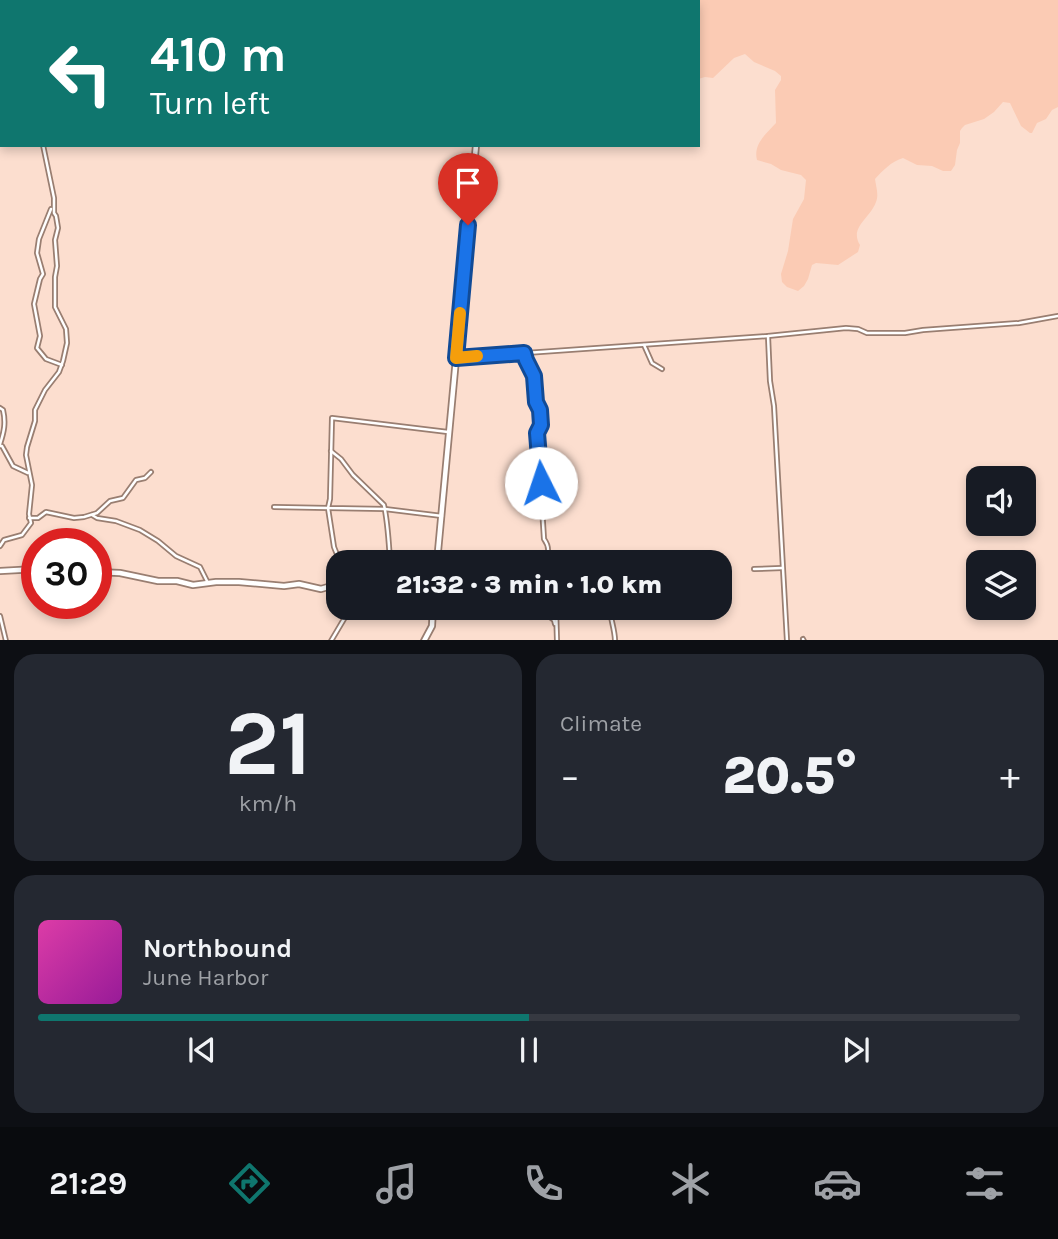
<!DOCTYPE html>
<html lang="en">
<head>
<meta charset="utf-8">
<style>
  :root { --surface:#171b24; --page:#242831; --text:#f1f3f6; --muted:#9ea1a6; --line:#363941; --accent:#0f766e }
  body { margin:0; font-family:Karla,sans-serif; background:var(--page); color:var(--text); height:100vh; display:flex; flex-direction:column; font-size:26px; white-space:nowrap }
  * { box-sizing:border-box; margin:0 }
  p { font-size:23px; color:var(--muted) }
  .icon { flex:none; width:38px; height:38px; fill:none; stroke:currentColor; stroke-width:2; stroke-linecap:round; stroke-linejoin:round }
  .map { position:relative; height:640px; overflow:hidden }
  .sheet { display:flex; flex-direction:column; gap:14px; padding:14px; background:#0d0f14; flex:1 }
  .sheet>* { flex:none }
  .hud { position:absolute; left:0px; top:0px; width:700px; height:147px; box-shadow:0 4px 10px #0003; background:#0f766e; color:#fff; overflow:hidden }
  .tools { position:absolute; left:966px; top:466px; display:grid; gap:14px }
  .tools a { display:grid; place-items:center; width:70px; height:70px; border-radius:14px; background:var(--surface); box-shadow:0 4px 10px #0003; font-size:35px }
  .speed { position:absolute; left:21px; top:528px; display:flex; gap:14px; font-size:35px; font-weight:700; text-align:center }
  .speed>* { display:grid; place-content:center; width:91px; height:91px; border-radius:50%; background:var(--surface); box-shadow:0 4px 10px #0003; line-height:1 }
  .speed .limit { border:10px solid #d22; background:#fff; color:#111 }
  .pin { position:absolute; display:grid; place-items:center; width:60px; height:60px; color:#fff; margin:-72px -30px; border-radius:50% 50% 50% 0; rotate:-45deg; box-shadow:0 0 7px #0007 }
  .pin .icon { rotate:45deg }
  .me { position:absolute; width:77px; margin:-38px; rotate:356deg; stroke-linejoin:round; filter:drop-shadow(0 0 5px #0008) }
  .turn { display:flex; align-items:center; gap:24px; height:147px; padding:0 35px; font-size:32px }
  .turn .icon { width:91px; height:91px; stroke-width:2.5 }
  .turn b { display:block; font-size:49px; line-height:60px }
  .big { font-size:52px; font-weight:800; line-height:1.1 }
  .sheet .tile { flex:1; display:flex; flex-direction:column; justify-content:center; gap:10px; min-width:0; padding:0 24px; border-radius:21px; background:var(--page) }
  .sheet .dial { align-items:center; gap:0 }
  .dial b { font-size:91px; line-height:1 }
  .song { display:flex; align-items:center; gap:21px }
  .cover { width:84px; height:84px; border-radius:10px; background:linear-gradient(135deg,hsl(320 70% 55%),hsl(300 70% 35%)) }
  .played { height:7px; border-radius:4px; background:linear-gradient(90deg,var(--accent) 50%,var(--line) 50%) }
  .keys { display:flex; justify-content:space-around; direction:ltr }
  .heat { display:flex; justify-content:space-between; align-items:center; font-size:38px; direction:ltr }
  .sheet .tiles { flex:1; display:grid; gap:14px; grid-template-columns:1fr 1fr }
  .tile:last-child { grid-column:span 2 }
  .trip { position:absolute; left:326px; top:550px; width:406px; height:70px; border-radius:21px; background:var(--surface); box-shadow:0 4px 10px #0003; font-weight:800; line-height:70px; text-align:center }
  .tabs { display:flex; height:112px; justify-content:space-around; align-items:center; background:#090b0e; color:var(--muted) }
  .tabs .icon { width:49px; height:49px }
  .tabs .on { color:var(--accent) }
  .tabs b { font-size:32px; color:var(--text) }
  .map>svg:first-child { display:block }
</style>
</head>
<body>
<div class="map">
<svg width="1058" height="641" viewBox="0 0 1058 641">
  <rect width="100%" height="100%" fill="#fcdecf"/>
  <path fill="#fbcbb4" d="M638,0h420v107l-6,3 -6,9 -9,4 -5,10h-2l-9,-7 -11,-23 -7,-1 -9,10 -10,7 -19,6 -3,3 -2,3v12l-3,7 -2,15 -4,6h-8l-11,-5 -15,-1 -14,-7c-11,3 -21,13 -28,21 1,8 4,15 1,23 -6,17 -27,25 -16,43l-2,7 -20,13 -22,-2 -4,2 -4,14 -4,7 -6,5 -11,-4 -5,-5 -1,-8 7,-23 5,-32 11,-20 2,-19 -5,-5 -20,-5 -10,-6 -14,-4c-4,-16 9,-26 19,-37l-1,-33 6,-10v-4l-6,-5 -21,-9 -9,-8 -11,4 -21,20 -8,-1 -7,2v-77h-60z"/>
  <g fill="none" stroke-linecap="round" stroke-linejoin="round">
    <defs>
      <g id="street">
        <path d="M0,0l14,2"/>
        <path d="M51,209l-12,30 -2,14 6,21 -3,5 -6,25 6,32 -3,12 9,11 16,6"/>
        <path d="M768,336l2,45 4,25 13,235"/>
        <path d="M644,345l8,18 10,6"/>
        <path d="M525,355l9,21 2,26 4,8 1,15 -4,8 1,10 6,96c6,8 5,15 1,23"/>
        <path d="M456,358l312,-22 78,-8 12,1 9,4h38l18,-3 96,-7 39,-7"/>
        <path d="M0,408l3,2c3,13 1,22 -3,34"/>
        <path d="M0,446h2l11,20 15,7"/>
        <path d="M331,451l10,8 12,16 31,30c4,19 5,38 6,57"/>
        <path d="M274,507l54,1 6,39 6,15"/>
        <path d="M92,515l5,3 19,3 24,9 18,11 18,15 24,11 8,16"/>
        <path d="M442,516l-57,-7 -57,-1 2,-9 2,-81 116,14"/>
        <path d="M29,518h9l8,-6 28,6 10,-1 13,-4 13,-12 13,-3 13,-18 9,-2 6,-6"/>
        <path d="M0,546l4,-6 18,-5 9,-12 -2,-9 3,-29 -6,-30 1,-8 8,-26v-11l10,-20 14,-18 4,-11 4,-18 -1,-14 -11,-22v-30l2,-11 -2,-26 3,-12 -2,-12 -2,-3v-15l-11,-53"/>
        <path d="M754,569l28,-1"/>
        <path d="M549,607l1,10 4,3 1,4"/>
        <path d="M556,607l1,34"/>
        <path d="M610,607c0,12 5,22 5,34"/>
        <path d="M0,616l6,25"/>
        <path d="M803,639l1,2"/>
        <path d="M331,641l16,-27 -1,-7"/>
      </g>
      <g id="secondary">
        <path d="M490,2v-2"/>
        <path d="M437,562l39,-417"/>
        <path d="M0,571l37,-2"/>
        <path d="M96,572l24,1 38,8h19l16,4 23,-3h23l45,4 15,-2 22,5 17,-5"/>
        <path d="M424,641l8,-15 1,-19"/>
      </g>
    </defs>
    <use href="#street" stroke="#997e71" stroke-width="6"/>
    <use href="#secondary" stroke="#997e71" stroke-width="8"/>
    <use href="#street" stroke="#fff" stroke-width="2.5"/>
    <use href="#secondary" stroke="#fff" stroke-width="4.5"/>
  </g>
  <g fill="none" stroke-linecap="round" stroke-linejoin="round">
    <defs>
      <path id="route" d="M468,225l-12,133 68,-5 2,7 8,16 2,26 4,8 1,15 -4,8 4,50"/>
    </defs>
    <use href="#route" stroke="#114b97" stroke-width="18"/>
    <use href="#route" stroke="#1a73e8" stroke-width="12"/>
    <path stroke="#f59e0b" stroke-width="12" d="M460,313l-4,45 21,-2"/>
  </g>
</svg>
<div class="tools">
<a><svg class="icon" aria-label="sound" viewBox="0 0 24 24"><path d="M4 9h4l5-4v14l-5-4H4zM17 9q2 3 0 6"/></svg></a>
<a><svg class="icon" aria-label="layers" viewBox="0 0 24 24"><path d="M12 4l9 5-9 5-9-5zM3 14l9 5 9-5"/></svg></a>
</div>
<div class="speed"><div class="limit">30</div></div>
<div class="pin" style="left:468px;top:225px;background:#d93025"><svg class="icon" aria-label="arrive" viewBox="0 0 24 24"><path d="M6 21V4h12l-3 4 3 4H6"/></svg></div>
<svg class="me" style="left:541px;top:483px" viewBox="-20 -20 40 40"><circle r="19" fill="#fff"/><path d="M0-13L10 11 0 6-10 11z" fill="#1a73e8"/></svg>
<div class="trip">21:32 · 3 min · 1.0 km</div>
<div class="hud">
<div class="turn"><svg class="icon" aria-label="left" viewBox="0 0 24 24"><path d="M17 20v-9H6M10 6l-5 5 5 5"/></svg><div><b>410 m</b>Turn left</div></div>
</div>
</div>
<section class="sheet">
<div class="tiles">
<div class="tile dial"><b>21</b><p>km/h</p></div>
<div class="tile"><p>Climate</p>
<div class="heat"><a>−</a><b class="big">20.5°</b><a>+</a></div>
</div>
<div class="tile">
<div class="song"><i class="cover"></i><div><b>Northbound</b><p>June Harbor</p></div></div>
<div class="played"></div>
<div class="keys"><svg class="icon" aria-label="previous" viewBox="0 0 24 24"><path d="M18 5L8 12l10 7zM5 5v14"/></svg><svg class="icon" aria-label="pause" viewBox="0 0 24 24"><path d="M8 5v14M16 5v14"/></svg><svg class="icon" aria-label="next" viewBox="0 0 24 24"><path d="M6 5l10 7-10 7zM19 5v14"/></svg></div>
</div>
</div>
</section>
<nav class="tabs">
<b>21:29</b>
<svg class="icon on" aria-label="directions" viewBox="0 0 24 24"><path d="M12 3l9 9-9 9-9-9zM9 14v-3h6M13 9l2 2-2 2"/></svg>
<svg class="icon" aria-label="music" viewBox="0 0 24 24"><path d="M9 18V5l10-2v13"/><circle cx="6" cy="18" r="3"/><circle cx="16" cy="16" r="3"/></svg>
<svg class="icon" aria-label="phone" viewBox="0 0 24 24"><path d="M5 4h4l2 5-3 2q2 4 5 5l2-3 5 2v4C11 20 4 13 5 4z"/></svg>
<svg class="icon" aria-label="climate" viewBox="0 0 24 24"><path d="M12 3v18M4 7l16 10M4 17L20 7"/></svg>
<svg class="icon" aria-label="car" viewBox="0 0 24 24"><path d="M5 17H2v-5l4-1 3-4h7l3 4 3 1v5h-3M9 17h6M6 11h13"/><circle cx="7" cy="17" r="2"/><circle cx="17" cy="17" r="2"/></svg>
<svg class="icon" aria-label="filters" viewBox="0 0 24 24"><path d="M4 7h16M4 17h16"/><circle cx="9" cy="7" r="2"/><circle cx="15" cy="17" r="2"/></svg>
</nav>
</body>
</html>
